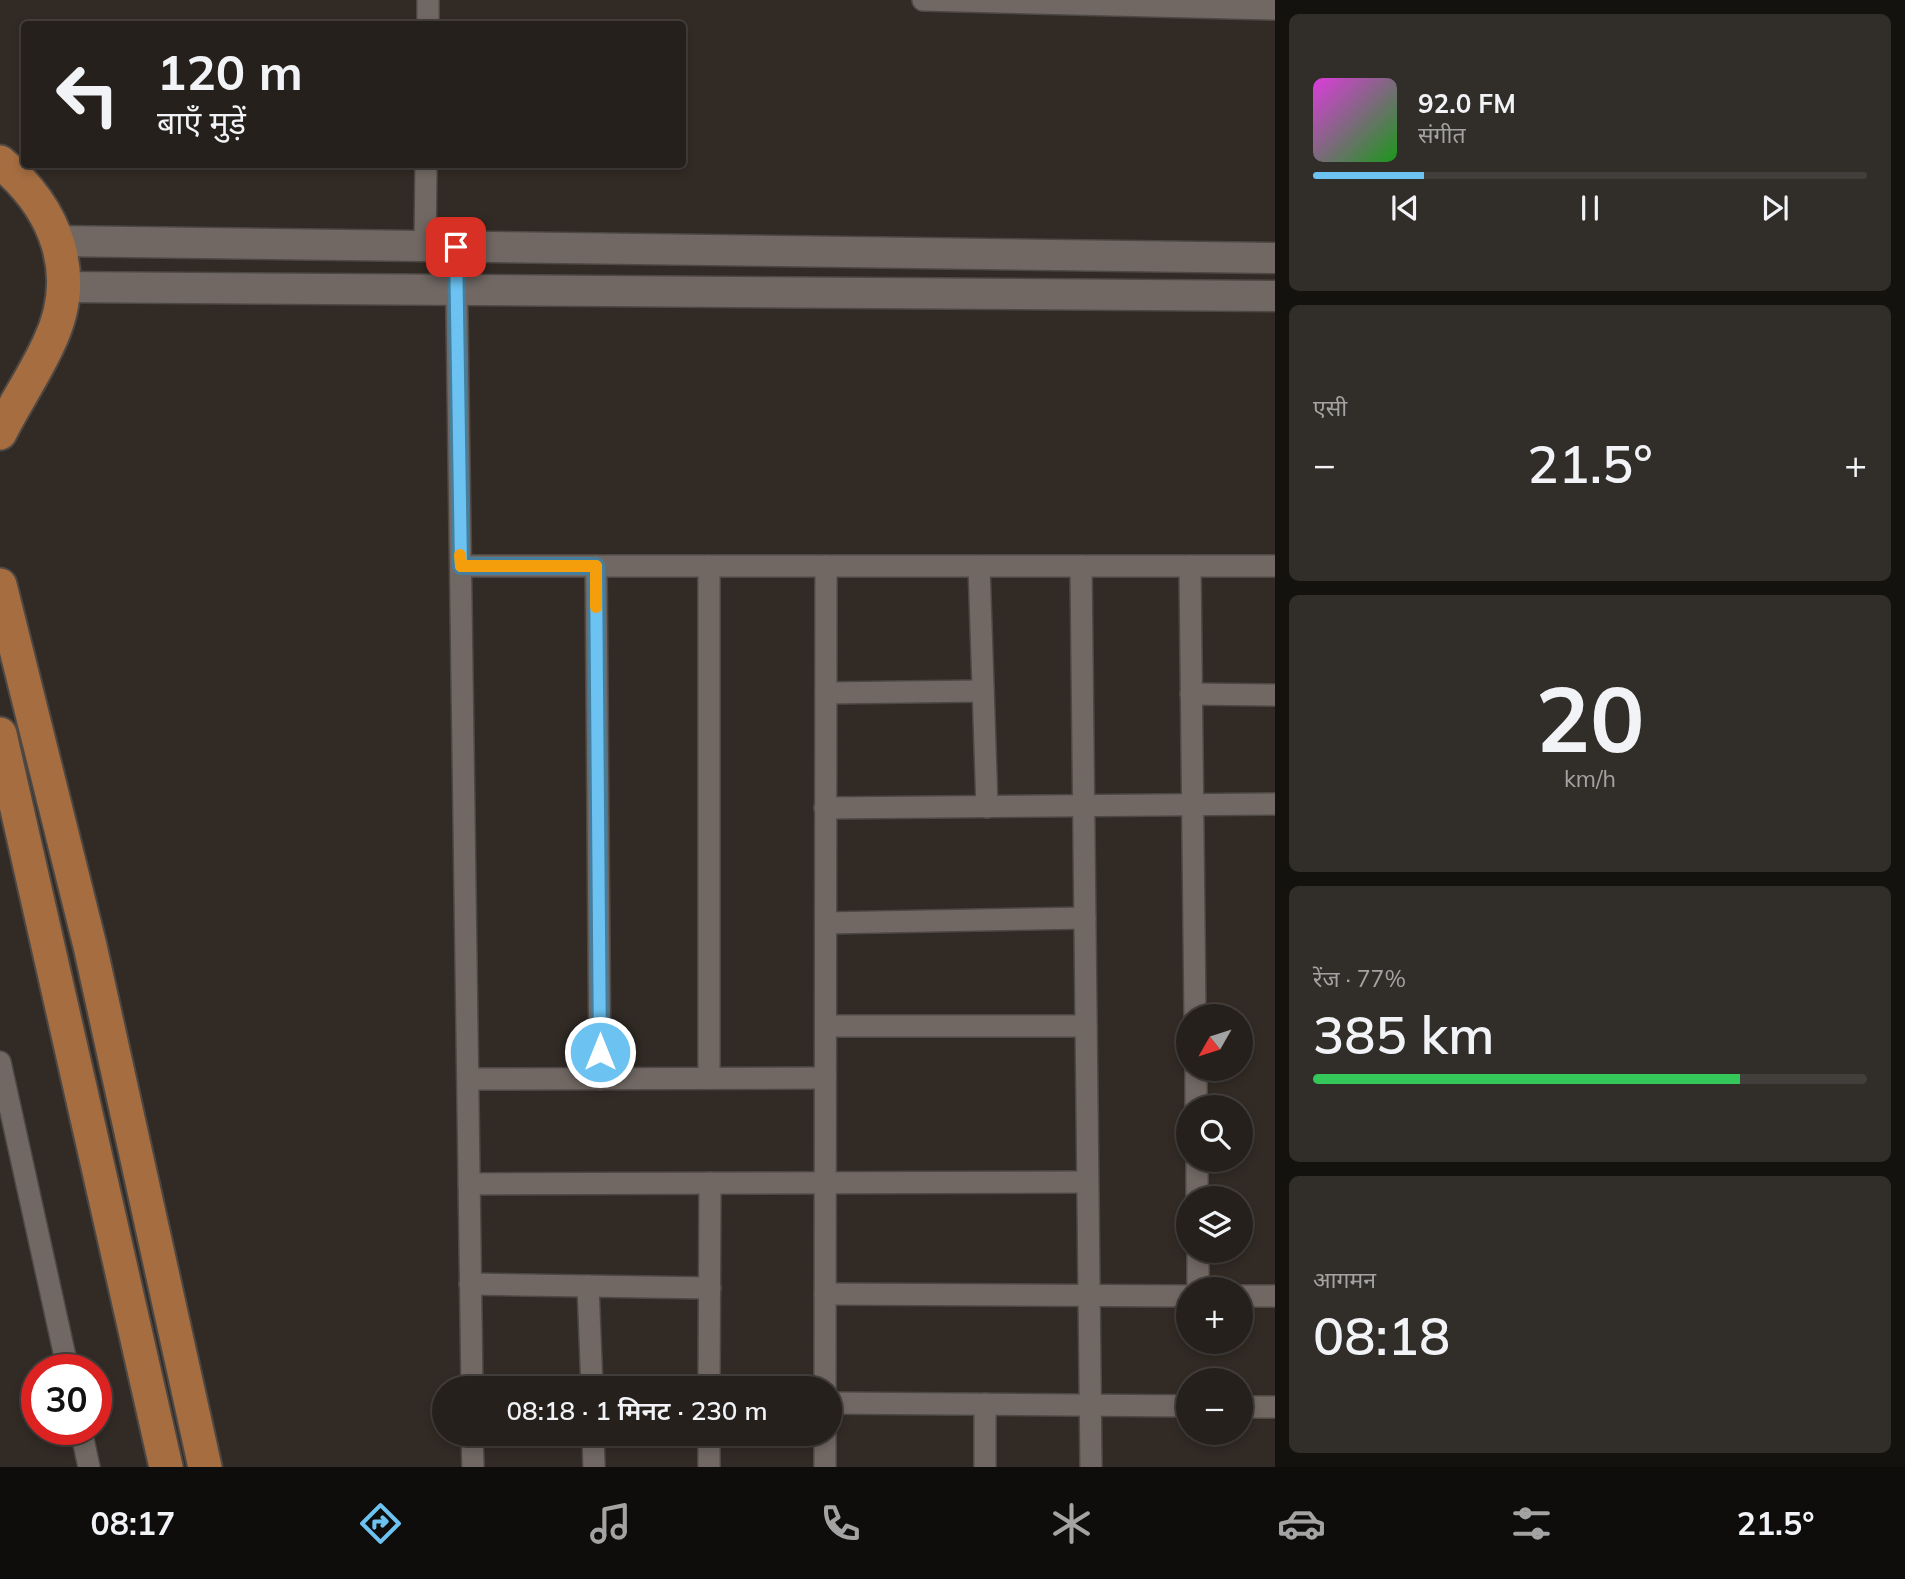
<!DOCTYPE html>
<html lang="hi">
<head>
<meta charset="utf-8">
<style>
  :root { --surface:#25201c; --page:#312d29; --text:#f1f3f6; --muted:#a3a3a3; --line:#423e3b; --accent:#6cc3f2 }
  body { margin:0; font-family:Mulish,"Noto Sans Devanagari",sans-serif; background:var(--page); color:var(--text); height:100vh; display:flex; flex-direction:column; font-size:26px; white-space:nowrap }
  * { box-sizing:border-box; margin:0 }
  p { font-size:23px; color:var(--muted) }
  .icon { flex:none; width:38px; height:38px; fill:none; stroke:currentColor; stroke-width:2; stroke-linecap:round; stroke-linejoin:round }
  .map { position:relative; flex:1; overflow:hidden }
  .side { display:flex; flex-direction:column; gap:14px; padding:14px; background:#14120f; width:630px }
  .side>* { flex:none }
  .hud { position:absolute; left:21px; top:21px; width:665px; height:147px; border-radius:7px; box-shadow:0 4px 10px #0003,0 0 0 2px var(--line); background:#25201c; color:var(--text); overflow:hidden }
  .needle { width:46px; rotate:231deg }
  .tools { position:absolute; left:1176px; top:1004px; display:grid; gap:14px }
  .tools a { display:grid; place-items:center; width:77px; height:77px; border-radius:50%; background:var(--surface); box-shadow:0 4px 10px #0003,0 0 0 2px var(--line); font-size:35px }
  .speed { position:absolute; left:21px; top:1354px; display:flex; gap:14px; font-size:35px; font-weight:700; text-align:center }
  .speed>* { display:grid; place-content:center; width:91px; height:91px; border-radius:50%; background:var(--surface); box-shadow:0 4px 10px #0003,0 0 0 2px var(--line); line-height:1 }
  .speed .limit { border:10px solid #d22; background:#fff; color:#111 }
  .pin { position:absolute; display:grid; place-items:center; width:60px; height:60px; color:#fff; margin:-30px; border-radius:14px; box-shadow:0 4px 10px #0006 }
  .me { position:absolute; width:77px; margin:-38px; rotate:0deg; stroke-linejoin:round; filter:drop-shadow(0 0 5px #0008) }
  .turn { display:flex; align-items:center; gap:24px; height:147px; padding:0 21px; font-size:32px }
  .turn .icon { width:91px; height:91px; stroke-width:2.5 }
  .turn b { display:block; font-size:49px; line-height:60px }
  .big { font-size:52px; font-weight:600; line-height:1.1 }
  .side .widget { flex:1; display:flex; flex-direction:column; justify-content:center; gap:10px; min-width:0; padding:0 24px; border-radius:10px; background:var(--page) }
  .side .dial { align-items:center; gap:0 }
  .dial b { font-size:91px; line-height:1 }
  .song { display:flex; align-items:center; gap:21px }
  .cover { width:84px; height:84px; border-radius:10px; background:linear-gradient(135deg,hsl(300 70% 55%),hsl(120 70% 35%)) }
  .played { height:7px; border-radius:4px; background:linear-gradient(90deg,var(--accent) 20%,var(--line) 20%) }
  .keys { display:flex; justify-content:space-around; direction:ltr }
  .heat { display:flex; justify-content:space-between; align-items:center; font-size:38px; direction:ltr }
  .charge { height:10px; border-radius:5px; background:linear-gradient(90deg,#34c759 77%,var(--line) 0) }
  .trip { position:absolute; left:432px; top:1376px; width:410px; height:70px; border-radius:35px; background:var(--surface); box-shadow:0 4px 10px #0003,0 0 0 2px var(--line); font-weight:600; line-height:70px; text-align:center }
  .tab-bar { display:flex; height:112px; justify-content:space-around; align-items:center; background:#0f0d0b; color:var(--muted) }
  .tab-bar .icon { width:49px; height:49px }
  .tab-bar .selected { color:var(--accent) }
  .tab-bar b { font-size:32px; color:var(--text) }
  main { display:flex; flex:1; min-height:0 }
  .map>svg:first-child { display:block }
</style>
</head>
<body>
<main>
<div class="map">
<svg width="1275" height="1467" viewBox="0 0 1275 1467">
  <rect width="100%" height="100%" fill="#312a25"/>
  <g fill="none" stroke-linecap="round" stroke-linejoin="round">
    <defs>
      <g id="street">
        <path d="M923,0l352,9"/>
        <path d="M428,24v-24"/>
        <path d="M425,246l1,-82"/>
        <path d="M456,247l16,1141"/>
        <path d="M461,566h814"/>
        <path d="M596,566l4,513"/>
        <path d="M709,566v512"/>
        <path d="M979,566l8,241"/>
        <path d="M1081,566l10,901"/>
        <path d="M1190,566l5,451"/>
        <path d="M826,693l157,-2"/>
        <path d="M1191,694l84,1"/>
        <path d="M825,808l450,-4"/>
        <path d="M826,923l259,-5"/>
        <path d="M826,1026h260"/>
        <path d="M0,1062l68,308"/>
        <path d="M1196,1069v39"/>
        <path d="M468,1079l357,-1"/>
        <path d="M1197,1160v39"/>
        <path d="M469,1184l618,-2"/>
        <path d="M1198,1251v39"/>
        <path d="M470,1284l240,4"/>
        <path d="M588,1286l4,102"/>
        <path d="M825,1294l363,2"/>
        <path d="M1241,1296h34"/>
        <path d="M709,1388l1,-205"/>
        <path d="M825,1388l1,-822"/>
        <path d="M830,1403l358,3"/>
        <path d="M1241,1407h34"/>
        <path d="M81,1430l8,37"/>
        <path d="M472,1433l1,34"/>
        <path d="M593,1433l1,34"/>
        <path d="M825,1433v34"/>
        <path d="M709,1467v-34"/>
        <path d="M985,1467v-63"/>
      </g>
      <g id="secondary">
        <path d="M57,241l1218,17"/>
        <path d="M63,287l1212,9"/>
      </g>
      <g id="primary">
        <path d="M0,162c56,46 82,112 49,181 -14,31 -34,60 -49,90"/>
        <path d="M0,585l90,361 115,521"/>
        <path d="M0,734l166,733"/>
      </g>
    </defs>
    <use href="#street" stroke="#4e4844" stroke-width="24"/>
    <use href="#secondary" stroke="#4e4844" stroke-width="33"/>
    <use href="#primary" stroke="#4e4844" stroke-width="37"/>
    <use href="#street" stroke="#716863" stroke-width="21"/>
    <use href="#secondary" stroke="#716863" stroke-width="30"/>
    <use href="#primary" stroke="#a56d40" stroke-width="33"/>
  </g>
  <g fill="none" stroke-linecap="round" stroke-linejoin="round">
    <defs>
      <path id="route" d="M456,247l5,319h135l4,486"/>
    </defs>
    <use href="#route" stroke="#467f9d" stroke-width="18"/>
    <use href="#route" stroke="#6cc3f2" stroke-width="12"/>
    <path stroke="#f59e0b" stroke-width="12" d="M460,555l1,11h135v41"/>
  </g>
</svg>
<div class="tools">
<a><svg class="needle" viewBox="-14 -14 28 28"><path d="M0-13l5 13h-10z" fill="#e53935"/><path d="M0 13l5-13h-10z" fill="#a3a3a3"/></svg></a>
<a><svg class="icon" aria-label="search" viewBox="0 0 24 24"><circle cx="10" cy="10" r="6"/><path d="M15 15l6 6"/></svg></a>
<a><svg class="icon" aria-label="layers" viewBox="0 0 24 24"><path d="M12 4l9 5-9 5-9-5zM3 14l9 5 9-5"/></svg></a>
<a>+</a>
<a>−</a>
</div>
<div class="speed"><div class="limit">30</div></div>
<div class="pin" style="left:456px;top:247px;background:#d93025"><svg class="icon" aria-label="arrive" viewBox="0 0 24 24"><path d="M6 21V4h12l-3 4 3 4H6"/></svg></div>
<svg class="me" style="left:600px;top:1052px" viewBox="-20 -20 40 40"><circle r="17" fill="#6cc3f2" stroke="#fff" stroke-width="3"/><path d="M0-11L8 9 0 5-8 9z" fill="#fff"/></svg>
<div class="trip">08:18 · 1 मिनट · 230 m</div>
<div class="hud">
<div class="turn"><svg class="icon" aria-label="left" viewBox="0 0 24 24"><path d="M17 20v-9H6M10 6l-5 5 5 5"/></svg><div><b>120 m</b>बाएँ मुड़ें</div></div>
</div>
</div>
<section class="side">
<div class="widget">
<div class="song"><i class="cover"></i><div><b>92.0 FM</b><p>संगीत</p></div></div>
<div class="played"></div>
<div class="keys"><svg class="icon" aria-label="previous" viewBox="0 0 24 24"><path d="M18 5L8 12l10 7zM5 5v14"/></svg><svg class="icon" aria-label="pause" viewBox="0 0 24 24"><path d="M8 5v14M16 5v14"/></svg><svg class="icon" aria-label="next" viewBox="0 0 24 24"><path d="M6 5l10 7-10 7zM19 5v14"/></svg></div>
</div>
<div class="widget"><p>एसी</p>
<div class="heat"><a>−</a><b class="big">21.5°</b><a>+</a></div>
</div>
<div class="widget dial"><b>20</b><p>km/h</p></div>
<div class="widget"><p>रेंज · 77%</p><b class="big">385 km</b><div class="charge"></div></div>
<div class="widget"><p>आगमन</p><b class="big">08:18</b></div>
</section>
</main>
<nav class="tab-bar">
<b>08:17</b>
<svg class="icon selected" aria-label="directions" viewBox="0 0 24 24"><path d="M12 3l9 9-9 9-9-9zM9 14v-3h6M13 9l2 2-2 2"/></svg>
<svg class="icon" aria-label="music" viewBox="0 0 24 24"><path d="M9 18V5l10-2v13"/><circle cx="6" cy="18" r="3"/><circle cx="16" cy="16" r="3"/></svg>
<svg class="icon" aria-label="phone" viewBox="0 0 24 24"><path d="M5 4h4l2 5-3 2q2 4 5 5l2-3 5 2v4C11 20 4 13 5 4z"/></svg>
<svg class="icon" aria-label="climate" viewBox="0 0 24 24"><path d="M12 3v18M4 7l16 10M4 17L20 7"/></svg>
<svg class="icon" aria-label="car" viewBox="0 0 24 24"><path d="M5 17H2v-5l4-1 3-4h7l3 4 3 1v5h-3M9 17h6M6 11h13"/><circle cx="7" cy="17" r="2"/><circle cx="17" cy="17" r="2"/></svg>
<svg class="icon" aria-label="filters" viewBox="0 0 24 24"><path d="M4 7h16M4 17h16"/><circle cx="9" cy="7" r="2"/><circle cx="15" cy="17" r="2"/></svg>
<b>21.5°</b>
</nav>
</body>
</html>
